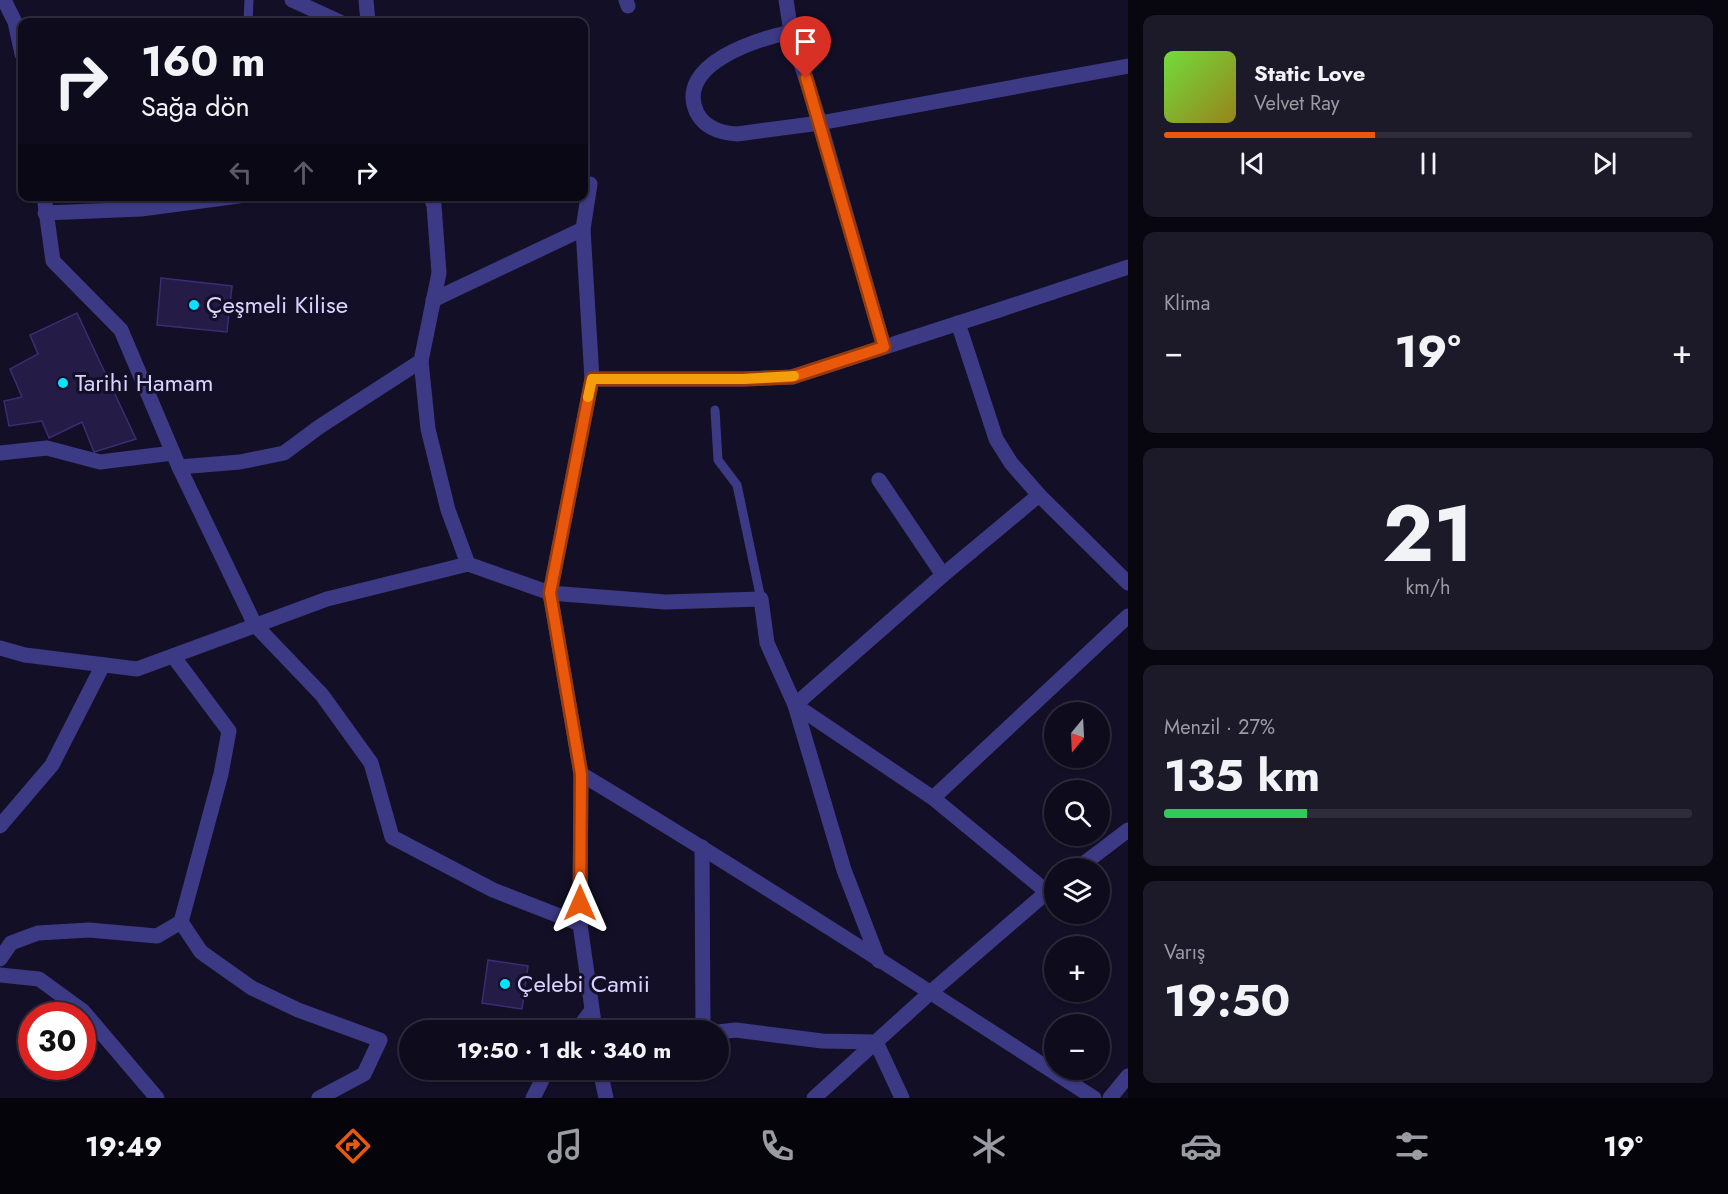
<!DOCTYPE html>
<html lang="tr">
<head>
<meta charset="utf-8">
<style>
  :root { --surface:#0e0b1c; --page:#1c1929; --text:#f1f3f6; --muted:#9b9ba3; --line:#2e2b3b; --accent:#ea580c }
  body { margin:0; font-family:Jost,sans-serif; background:var(--page); color:var(--text); height:100vh; display:flex; flex-direction:column; font-size:22px; white-space:nowrap }
  * { box-sizing:border-box; margin:0 }
  p { font-size:20px; color:var(--muted) }
  .icon { flex:none; width:33px; height:33px; fill:none; stroke:currentColor; stroke-width:2; stroke-linecap:round; stroke-linejoin:round }
  .map { position:relative; flex:1; overflow:hidden }
  .side { display:flex; flex-direction:column; gap:15px; padding:15px; background:#08060f; width:600px }
  .side>* { flex:none }
  .hud { position:absolute; left:18px; top:18px; width:570px; height:183px; border-radius:12px; box-shadow:0 2px 4px #0004,0 0 0 2px var(--line); background:#0e0b1c; color:var(--text); overflow:hidden }
  .needle { width:39px; rotate:198deg }
  .controls { position:absolute; left:1044px; top:702px; display:grid; gap:12px }
  .controls a { display:grid; place-items:center; width:66px; height:66px; border-radius:50%; background:var(--surface); box-shadow:0 2px 4px #0004,0 0 0 2px var(--line); font-size:30px }
  .speed { position:absolute; left:18px; top:1002px; display:flex; gap:12px; font-size:30px; font-weight:700; text-align:center }
  .speed>* { display:grid; place-content:center; width:78px; height:78px; border-radius:50%; background:var(--surface); box-shadow:0 2px 4px #0004,0 0 0 2px var(--line); line-height:1 }
  .speed .limit { border:9px solid #d22; background:#fff; color:#111 }
  .pin { position:absolute; display:grid; place-items:center; width:51px; height:51px; color:#fff; margin:-62px -26px; border-radius:50% 50% 50% 0; rotate:-45deg; box-shadow:0 0 6px #0007 }
  .pin .icon { rotate:45deg }
  .me { position:absolute; width:66px; margin:-33px; rotate:0deg; stroke-linejoin:round; filter:drop-shadow(0 0 4px #0008) }
  .turn { display:flex; align-items:center; gap:21px; height:126px; padding:0 24px; font-size:27px }
  .turn .icon { width:78px; height:78px; stroke-width:2.5 }
  .turn b { display:block; font-size:42px; line-height:51px }
  .lanes { display:flex; align-items:center; height:57px; padding:0 24px; background:#0003; justify-content:center; gap:30px; direction:ltr }
  .lanes .off { opacity:.35 }
  .big { font-size:45px; font-weight:700; line-height:1.1 }
  .side .tile { flex:1; display:flex; flex-direction:column; justify-content:center; gap:9px; min-width:0; padding:0 21px; border-radius:12px; background:var(--page) }
  .side .dial { align-items:center; gap:0 }
  .dial b { font-size:78px; line-height:1 }
  .song { display:flex; align-items:center; gap:18px }
  .cover { width:72px; height:72px; border-radius:9px; background:linear-gradient(135deg,hsl(100 70% 55%),hsl(50 70% 35%)) }
  .played { height:6px; border-radius:3px; background:linear-gradient(90deg,var(--accent) 40%,var(--line) 40%) }
  .keys { display:flex; justify-content:space-around; direction:ltr }
  .heat { display:flex; justify-content:space-between; align-items:center; font-size:33px; direction:ltr }
  .charge { height:9px; border-radius:4px; background:linear-gradient(90deg,#34c759 27%,var(--line) 0) }
  .trip { position:absolute; left:399px; top:1020px; width:330px; height:60px; border-radius:30px; background:var(--surface); box-shadow:0 2px 4px #0004,0 0 0 2px var(--line); font-weight:700; line-height:60px; text-align:center }
  .tab-bar { display:flex; height:96px; justify-content:space-around; align-items:center; background:#06040b; color:var(--muted) }
  .tab-bar .icon { width:42px; height:42px }
  .tab-bar .selected { color:var(--accent) }
  .tab-bar b { font-size:27px; color:var(--text) }
  main { display:flex; flex:1; min-height:0 }
  .map>svg:first-child { display:block }
</style>
</head>
<body>
<main>
<div class="map">
<svg width="1128" height="1098" viewBox="0 0 1128 1098">
  <rect width="100%" height="100%" fill="#130f26"/>
  <g fill="#241b47" stroke="#3b2d73" stroke-width="1.5">
    <path d="M161,278l71,8 -5,46 -70,-7z"/>
    <path d="M77,313l59,126 -42,13 -12,-30 -33,16 -7,-17 -33,5 -5,-25 18,-4 -12,-28 28,-15 -8,-19z"/>
    <path d="M488,960l40,6 -6,43 -40,-6z"/>
  </g>
  <g fill="none" stroke-linecap="round" stroke-linejoin="round">
    <g stroke="#3d3a85" stroke-width="9">
      <path d="M248,22l1,-22"/>
      <path d="M715,410l3,50 19,25 24,114"/>
    </g>
    <g stroke="#3d3a85" stroke-width="15">
      <path d="M4,0l11,22 7,32"/>
      <path d="M292,0l48,22"/>
      <path d="M366,0l2,22"/>
      <path d="M626,0l2,6"/>
      <path d="M786,0l5,32 29,91 64,224"/>
      <path d="M791,32c-33,7 -117,32 -94,81 8,15 24,20 40,21l83,-11 308,-57"/>
      <path d="M590,184l-7,45 9,150 -42,214 31,181 -1,150 15,106"/>
      <path d="M44,196l9,65 68,69 58,137 76,158 67,70 49,68 21,74 101,53 87,34"/>
      <path d="M430,196l4,9 5,68 -18,88 7,68 20,81 20,54"/>
      <path d="M45,213l96,-4 98,-13"/>
      <path d="M433,300l150,-71"/>
      <path d="M958,323l38,116 15,24 28,32"/>
      <path d="M592,379h151l49,-2 207,-67 129,-43"/>
      <path d="M0,453l47,-5 53,14 73,-9"/>
      <path d="M179,467l61,-5 44,-9 35,-26 102,-66"/>
      <path d="M879,480l64,95"/>
      <path d="M0,648l25,7 112,14 190,-70 141,-35 82,29 115,9 96,-3 6,44 28,62 49,165 35,91"/>
      <path d="M581,774c173,104 343,214 513,324"/>
      <path d="M933,798l195,-182"/>
      <path d="M0,826l52,-61 51,-100"/>
      <path d="M702,847l1,183"/>
      <path d="M1078,868l50,-38"/>
      <path d="M1047,892l-114,-94 -138,-93 148,-130 96,-80 89,88"/>
      <path d="M181,922l20,30 51,36 46,22 82,30 -16,34 -45,24"/>
      <path d="M0,959l11,-16 27,-10 51,-3 68,6 24,-14 40,-148 8,-43 -56,-75"/>
      <path d="M0,975l39,4 44,32 74,87"/>
      <path d="M577,1030l15,-20"/>
      <path d="M718,1032l18,-2 86,11 54,1 26,56"/>
      <path d="M600,1070l6,28"/>
      <path d="M533,1098l14,-28"/>
      <path d="M814,1098l117,-106 123,-106"/>
      <path d="M1110,1098l18,-22"/>
    </g>
  </g>
  <g fill="none" stroke-linecap="round" stroke-linejoin="round">
    <defs>
      <path id="route" d="M580,903l1,-129 -31,-181 42,-214h151l49,-2 92,-30 -78,-269"/>
    </defs>
    <use href="#route" stroke="#983908" stroke-width="15"/>
    <use href="#route" stroke="#ea580c" stroke-width="10"/>
    <path stroke="#f59e0b" stroke-width="10" d="M588,397l4,-18h151l51,-3"/>
  </g>
  <g fill="#00e5ff" stroke="#130f26" stroke-width="2">
    <circle cx="194" cy="305" r="6"/>
    <circle cx="63" cy="383" r="6"/>
    <circle cx="505" cy="984" r="6"/>
  </g>
  <g text-anchor="middle" stroke-width="6" stroke-linejoin="round" paint-order="stroke">
    <g font-size="24" fill="#d9d4ff" stroke="#130f26" text-anchor="start">
      <text x="206" y="313">Çeşmeli Kilise</text>
      <text x="75" y="391">Tarihi Hamam</text>
      <text x="517" y="992">Çelebi Camii</text>
    </g>
  </g>
</svg>
<div class="controls">
<a><svg class="needle" viewBox="-14 -14 28 28"><path d="M0-13l5 13h-10z" fill="#e53935"/><path d="M0 13l5-13h-10z" fill="#9b9ba3"/></svg></a>
<a><svg class="icon" aria-label="search" viewBox="0 0 24 24"><circle cx="10" cy="10" r="6"/><path d="M15 15l6 6"/></svg></a>
<a><svg class="icon" aria-label="layers" viewBox="0 0 24 24"><path d="M12 4l9 5-9 5-9-5zM3 14l9 5 9-5"/></svg></a>
<a>+</a>
<a>−</a>
</div>
<div class="speed"><div class="limit">30</div></div>
<div class="pin" style="left:806px;top:78px;background:#d93025"><svg class="icon" aria-label="arrive" viewBox="0 0 24 24"><path d="M6 21V4h12l-3 4 3 4H6"/></svg></div>
<svg class="me" style="left:580px;top:903px" viewBox="-20 -20 40 40"><path d="M0-17L14 15 0 8-14 15z" fill="#ea580c" stroke="#fff" stroke-width="4"/></svg>
<div class="trip">19:50 · 1 dk · 340 m</div>
<div class="hud">
<div class="turn"><svg class="icon" aria-label="right" viewBox="0 0 24 24"><path d="M7 20v-9h11M14 6l5 5-5 5"/></svg><div><b>160 m</b>Sağa dön</div></div>
<div class="lanes"><svg class="icon off" aria-label="left" viewBox="0 0 24 24"><path d="M17 20v-9H6M10 6l-5 5 5 5"/></svg><svg class="icon off" aria-label="ahead" viewBox="0 0 24 24"><path d="M12 20V5M6 11l6-6 6 6"/></svg><svg class="icon" aria-label="right" viewBox="0 0 24 24"><path d="M7 20v-9h11M14 6l5 5-5 5"/></svg></div>
</div>
</div>
<section class="side">
<div class="tile">
<div class="song"><i class="cover"></i><div><b>Static Love</b><p>Velvet Ray</p></div></div>
<div class="played"></div>
<div class="keys"><svg class="icon" aria-label="previous" viewBox="0 0 24 24"><path d="M18 5L8 12l10 7zM5 5v14"/></svg><svg class="icon" aria-label="pause" viewBox="0 0 24 24"><path d="M8 5v14M16 5v14"/></svg><svg class="icon" aria-label="next" viewBox="0 0 24 24"><path d="M6 5l10 7-10 7zM19 5v14"/></svg></div>
</div>
<div class="tile"><p>Klima</p>
<div class="heat"><a>−</a><b class="big">19°</b><a>+</a></div>
</div>
<div class="tile dial"><b>21</b><p>km/h</p></div>
<div class="tile"><p>Menzil · 27%</p><b class="big">135 km</b><div class="charge"></div></div>
<div class="tile"><p>Varış</p><b class="big">19:50</b></div>
</section>
</main>
<nav class="tab-bar">
<b>19:49</b>
<svg class="icon selected" aria-label="directions" viewBox="0 0 24 24"><path d="M12 3l9 9-9 9-9-9zM9 14v-3h6M13 9l2 2-2 2"/></svg>
<svg class="icon" aria-label="music" viewBox="0 0 24 24"><path d="M9 18V5l10-2v13"/><circle cx="6" cy="18" r="3"/><circle cx="16" cy="16" r="3"/></svg>
<svg class="icon" aria-label="phone" viewBox="0 0 24 24"><path d="M5 4h4l2 5-3 2q2 4 5 5l2-3 5 2v4C11 20 4 13 5 4z"/></svg>
<svg class="icon" aria-label="climate" viewBox="0 0 24 24"><path d="M12 3v18M4 7l16 10M4 17L20 7"/></svg>
<svg class="icon" aria-label="car" viewBox="0 0 24 24"><path d="M5 17H2v-5l4-1 3-4h7l3 4 3 1v5h-3M9 17h6M6 11h13"/><circle cx="7" cy="17" r="2"/><circle cx="17" cy="17" r="2"/></svg>
<svg class="icon" aria-label="filters" viewBox="0 0 24 24"><path d="M4 7h16M4 17h16"/><circle cx="9" cy="7" r="2"/><circle cx="15" cy="17" r="2"/></svg>
<b>19°</b>
</nav>
</body>
</html>
